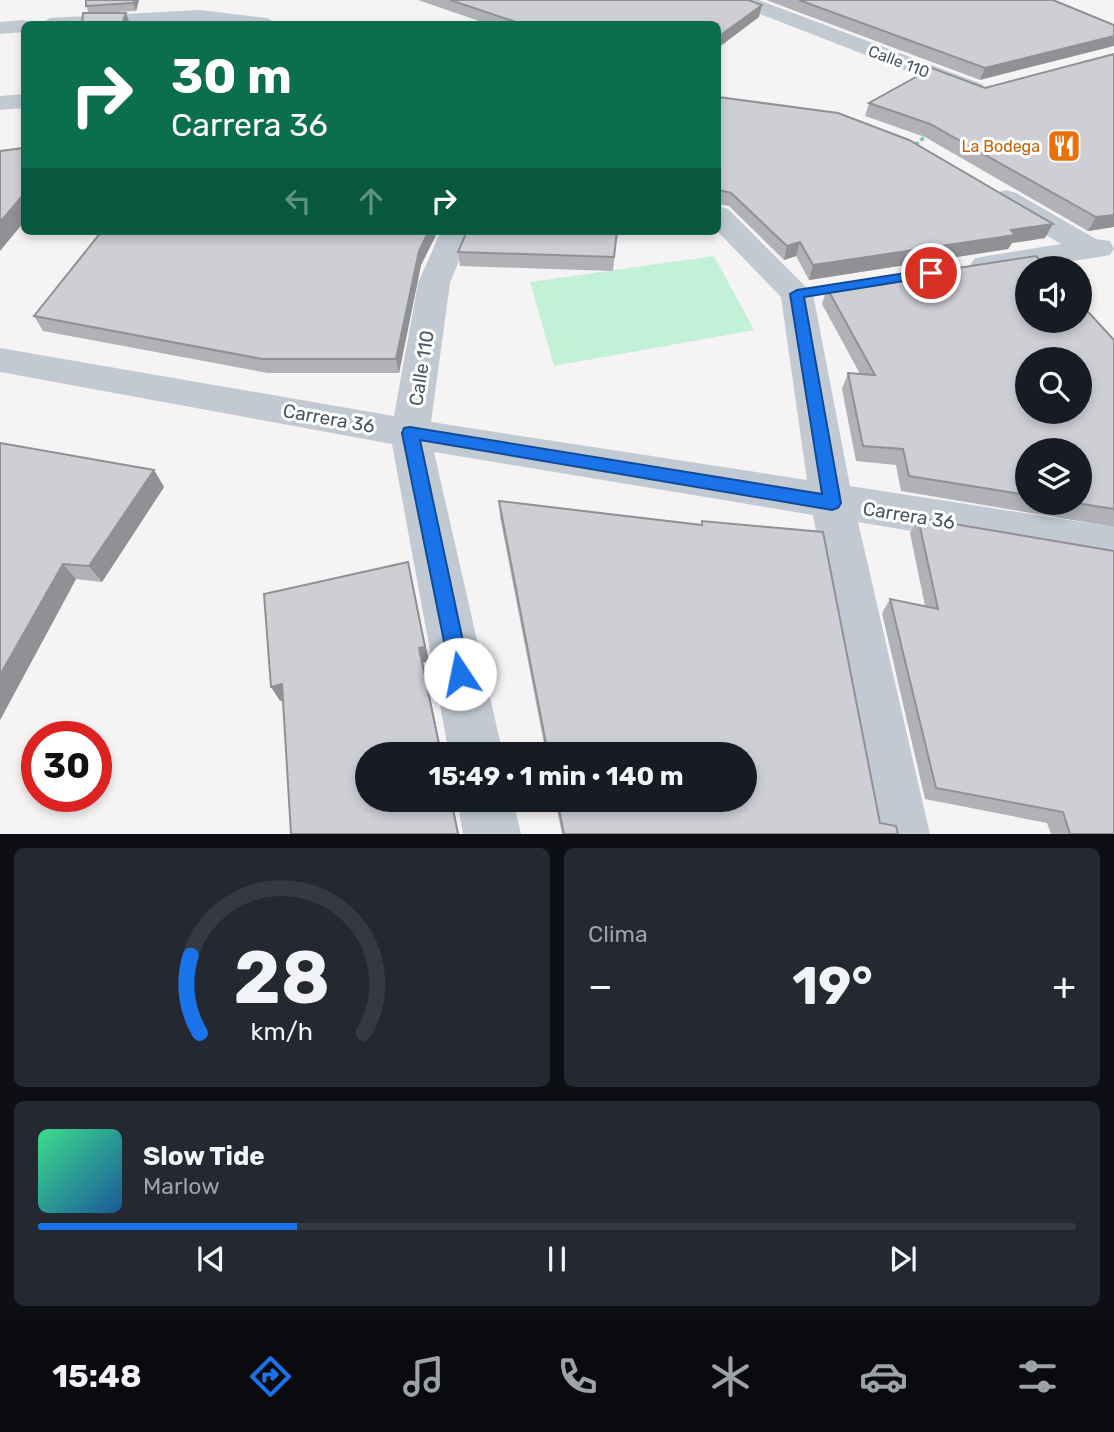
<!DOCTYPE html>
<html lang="es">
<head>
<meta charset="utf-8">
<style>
  :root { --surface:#171b24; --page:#242831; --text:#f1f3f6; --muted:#9ea1a6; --line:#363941; --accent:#1a73e8 }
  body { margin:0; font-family:Rubik,sans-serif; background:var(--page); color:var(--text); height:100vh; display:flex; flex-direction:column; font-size:26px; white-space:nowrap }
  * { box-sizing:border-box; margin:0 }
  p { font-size:23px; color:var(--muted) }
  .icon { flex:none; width:38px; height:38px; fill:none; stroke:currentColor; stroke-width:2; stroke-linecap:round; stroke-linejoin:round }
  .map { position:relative; height:834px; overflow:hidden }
  .side { display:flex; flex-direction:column; gap:14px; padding:14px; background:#0d0f14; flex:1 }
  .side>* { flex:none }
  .banner { position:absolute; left:21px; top:21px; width:700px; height:214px; border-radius:10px; box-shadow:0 4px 10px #0003; background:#0b6e4f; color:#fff; overflow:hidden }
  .tools { position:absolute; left:1015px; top:256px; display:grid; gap:14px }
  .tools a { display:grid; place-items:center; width:77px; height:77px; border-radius:50%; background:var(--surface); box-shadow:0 4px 10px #0003; font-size:35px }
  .speed { position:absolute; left:21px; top:721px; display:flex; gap:14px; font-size:35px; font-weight:700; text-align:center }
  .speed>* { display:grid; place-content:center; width:91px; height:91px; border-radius:50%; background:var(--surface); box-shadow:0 4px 10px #0003; line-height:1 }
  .speed .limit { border:10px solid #d22; background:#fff; color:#111 }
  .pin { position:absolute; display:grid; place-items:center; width:60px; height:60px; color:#fff; margin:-30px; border:4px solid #fff; border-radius:50%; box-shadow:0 2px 7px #0007 }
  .me { position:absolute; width:77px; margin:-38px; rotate:349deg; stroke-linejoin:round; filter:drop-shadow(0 0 5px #0008) }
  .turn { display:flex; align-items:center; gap:24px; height:147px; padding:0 35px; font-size:32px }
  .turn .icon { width:91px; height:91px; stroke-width:2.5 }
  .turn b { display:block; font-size:49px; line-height:60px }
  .lanes { display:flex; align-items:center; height:66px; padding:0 35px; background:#0003; justify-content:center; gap:35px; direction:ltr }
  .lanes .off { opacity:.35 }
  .big { font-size:52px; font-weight:700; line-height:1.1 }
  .side .tile { flex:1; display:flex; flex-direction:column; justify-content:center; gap:10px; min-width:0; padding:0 24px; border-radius:10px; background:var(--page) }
  .side .dial { align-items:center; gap:0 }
  .dial svg { height:182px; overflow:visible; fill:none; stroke:var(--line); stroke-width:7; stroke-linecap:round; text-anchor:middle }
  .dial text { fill:var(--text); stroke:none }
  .song { display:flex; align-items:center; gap:21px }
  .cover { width:84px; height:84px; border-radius:10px; background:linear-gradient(135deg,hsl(150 70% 55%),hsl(210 70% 35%)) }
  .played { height:7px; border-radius:4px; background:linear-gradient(90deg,var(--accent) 25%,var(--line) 25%) }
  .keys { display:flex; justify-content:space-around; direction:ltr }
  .heat { display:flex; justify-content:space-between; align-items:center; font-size:38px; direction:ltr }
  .side .tiles { flex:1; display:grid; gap:14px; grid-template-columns:1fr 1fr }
  .tile:last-child { grid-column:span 2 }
  .trip { position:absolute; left:355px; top:742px; width:402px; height:70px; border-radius:35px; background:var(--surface); box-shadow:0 4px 10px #0003; font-weight:700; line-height:70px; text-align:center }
  .tabs { display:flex; height:112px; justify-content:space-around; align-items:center; background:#090b0e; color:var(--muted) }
  .tabs .icon { width:49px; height:49px }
  .tabs .on { color:var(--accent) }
  .tabs b { font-size:32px; color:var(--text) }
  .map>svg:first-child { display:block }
</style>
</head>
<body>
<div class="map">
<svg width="1114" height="834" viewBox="0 0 1114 834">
  <rect width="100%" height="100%" fill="#f5f3f3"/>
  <path fill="#c3f1d5" d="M714,256l40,74 -200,36 -24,-84z"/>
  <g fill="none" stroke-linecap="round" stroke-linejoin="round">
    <path stroke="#7ad0a6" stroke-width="3.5" stroke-dasharray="4.5 2.5" stroke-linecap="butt" d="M915,145l13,-11"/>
    <g fill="#c1cad2" fill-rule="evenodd">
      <path d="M731,0h28l223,84 4,5 -4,5h-16l-232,-90z"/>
      <path d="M200,10l67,8 10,6h-237l10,-6z"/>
      <path d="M24,20l9,4h-9v8l-24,2v-12z"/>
      <path d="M24,94v14l-24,2v-14z"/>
      <path d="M1006,190l10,3 80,46 14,2 4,8 -4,6 -11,2 -113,17 -11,-2 -5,-7 5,-7 86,-14 -65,-39 -4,-6 4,-6z"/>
      <path d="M718,206l10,3 85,85 37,192 264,41v38l-256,-43 72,312h-58l-59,-319 -379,-63 69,302h-54l-57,-310 -392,-72v-24l394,68 24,-133 23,-52h30l-21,52 -19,139 376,58 -26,-183 -64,-66z"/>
      <path d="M457,800h56l8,34h-58z"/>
    </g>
  </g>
  <g fill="#b0b2b7" fill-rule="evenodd">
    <path d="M86,0h53l-3,11 -38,2h-9l-3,-7z"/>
    <path d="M418,0h330l11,17 -41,7h-230z"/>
    <path d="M766,0h287l-73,80z"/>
    <path d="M985,88l129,139 -26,4 -163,-94 -60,-21 4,-13z"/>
    <path d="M718,97l327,141 -33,5 -4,6 -199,31 -13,-24 -12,4 -55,-54 -11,-2z"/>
    <path d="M102,231h336l-17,34 -22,108h-131l-225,-42 -9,-15z"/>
    <path d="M617,231l-4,40 -153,-5 -2,-14z"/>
    <path d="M827,288l287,52v187l-213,-36 -5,-26 -40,-4 -14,-72 6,-16 12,1 -38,-70zM1027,450l53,52h-53z"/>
    <path d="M0,443l154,27 10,17 -62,95 -26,-3 -76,141z"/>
    <path d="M499,501l202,24 1,-4 178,302 18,11h-336l-7,-34h191v-46h-200l-46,-237z"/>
    <path d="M918,518l196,316h-63l-4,-11 -122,-24 -43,-186 8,-14 35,7 -15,-73z"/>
  </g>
  <g fill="#909195">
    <path d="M134,0h5l-3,11 -3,-8z"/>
    <path d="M762,5l-3,12 -41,31v-11z"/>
    <path d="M126,13l4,11h-8z"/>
    <path d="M1114,36v10l-134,34 5,-12z"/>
    <path d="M24,194v28l-24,29v-29z"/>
    <path d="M1114,215v12l-26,4 8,-14z"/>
    <path d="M1053,224l-8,14 -33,5 -4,6 -199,31 4,-15 198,-35z"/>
    <path d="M429,231h9l-17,34 -22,108 -3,-14 23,-108z"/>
    <path d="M800,242l-4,14 -12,4 3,-14z"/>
    <path d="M154,470l10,17 -62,95 -13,-16z"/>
    <path d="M408,562l21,99 -6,2 19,91h-1l-22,-106z"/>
    <path d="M63,564l13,15 -76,141v-45z"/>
    <path d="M282,684l9,14 -11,3 -9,-14z"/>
    <path d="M451,800h1l7,34h-1z"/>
  </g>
  <g fill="#cdcfd5" stroke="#909195" stroke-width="2" fill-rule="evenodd">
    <path d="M86,0h48l-1,3 -47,3z"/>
    <path d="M450,0h298l14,5 -44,32v-13h-196z"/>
    <path d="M799,0h254l61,25v11l-129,32z"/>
    <path d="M83,13h43l-4,11h-40z"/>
    <path d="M1114,54v161l-18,2 -166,-93 -61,-21 63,-35 53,20z"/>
    <path d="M718,97l120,16 71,27 144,84 -42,6 4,5 -202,30 -13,-23 -13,4 -56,-53 -12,-3 -1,7z"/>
    <path d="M24,148v46l-24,28v-71z"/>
    <path d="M102,231h327l-10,20 -23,108h-134l-228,-43z"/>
    <path d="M467,231h150l-3,26 -156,-5z"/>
    <path d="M1036,256l11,12h-20v52h53v-17l34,37v169l-44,-7h10v-52h-53v45l-118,-19 -6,-27 -40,-3 -15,-73 27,2 -48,-87zM1027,359h53v52h-53z"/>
    <path d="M0,443l154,27 -65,96 -26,-2 -63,111z"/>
    <path d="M499,501l203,24v-4l121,11 57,291 16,3 2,8h-334l-7,-34h189v-46h-198z"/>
    <path d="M918,518l196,33v283h-44l-7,-22 -127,-24 -46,-189 48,10z"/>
    <path d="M408,562l17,85 -6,1 22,106h-73v46h83l7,34h-167l-9,-150 -11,3 -7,-93z"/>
  </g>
  <path fill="#1a73e8" stroke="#114b97" stroke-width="2" d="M931,269l6,4 -2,3 -131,21 37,206 -3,5 -6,2 -412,-70 50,234 -3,7 -7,3 -8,-3 -50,-248 2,-5 6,-1 412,67 -32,-200 7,-4z"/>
  <defs>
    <symbol id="restaurant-square" viewBox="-11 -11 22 22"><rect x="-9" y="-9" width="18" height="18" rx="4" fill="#e8710a" stroke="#fff"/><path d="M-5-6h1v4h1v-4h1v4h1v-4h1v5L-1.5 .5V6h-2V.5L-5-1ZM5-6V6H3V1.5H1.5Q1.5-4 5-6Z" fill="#fff"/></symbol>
  </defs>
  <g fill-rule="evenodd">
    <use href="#restaurant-square" x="1045" y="127" width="38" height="38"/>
  </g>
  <g text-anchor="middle" stroke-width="6" stroke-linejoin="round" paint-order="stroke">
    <g font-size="16" fill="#4a5661" stroke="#fff">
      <text transform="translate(899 61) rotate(21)" y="6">Calle 110</text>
    </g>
    <g font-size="16" fill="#c56008" stroke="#fff" text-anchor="end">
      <text x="1040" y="152">La Bodega</text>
    </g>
    <g font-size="19" fill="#4a5661" stroke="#fff">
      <text transform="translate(421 368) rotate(-81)" y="7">Calle 110</text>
      <text transform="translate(329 418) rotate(10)" y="7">Carrera 36</text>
      <text transform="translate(909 515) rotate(9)" y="7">Carrera 36</text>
    </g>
  </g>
</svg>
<div class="tools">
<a><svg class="icon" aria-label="sound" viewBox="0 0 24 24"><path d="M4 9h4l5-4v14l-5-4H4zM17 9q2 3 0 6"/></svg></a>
<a><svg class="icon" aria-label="search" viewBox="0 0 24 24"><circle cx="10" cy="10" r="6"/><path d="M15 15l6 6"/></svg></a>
<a><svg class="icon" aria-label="layers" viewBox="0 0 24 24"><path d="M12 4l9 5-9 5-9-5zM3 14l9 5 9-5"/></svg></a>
</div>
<div class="speed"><div class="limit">30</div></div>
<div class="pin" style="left:931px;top:273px;background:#d93025"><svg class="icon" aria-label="arrive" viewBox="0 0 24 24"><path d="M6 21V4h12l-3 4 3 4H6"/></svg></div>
<svg class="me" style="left:460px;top:674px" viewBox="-20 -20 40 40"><circle r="19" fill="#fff"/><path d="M0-13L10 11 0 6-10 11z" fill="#1a73e8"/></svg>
<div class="trip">15:49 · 1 min · 140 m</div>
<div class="banner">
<div class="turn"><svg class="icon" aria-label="right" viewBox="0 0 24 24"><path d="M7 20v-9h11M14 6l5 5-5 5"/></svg><div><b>30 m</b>Carrera 36</div></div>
<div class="lanes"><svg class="icon off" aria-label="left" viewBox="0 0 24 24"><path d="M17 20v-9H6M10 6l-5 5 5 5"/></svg><svg class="icon off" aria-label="ahead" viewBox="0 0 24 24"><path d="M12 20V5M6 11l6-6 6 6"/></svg><svg class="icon" aria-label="right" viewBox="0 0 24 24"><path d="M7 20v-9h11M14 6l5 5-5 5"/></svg></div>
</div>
</div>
<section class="side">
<div class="tiles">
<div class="tile dial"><svg viewBox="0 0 100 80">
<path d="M14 69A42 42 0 1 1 86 69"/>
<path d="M14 69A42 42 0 0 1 10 35" stroke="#1a73e8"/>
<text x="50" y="56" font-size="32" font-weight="700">28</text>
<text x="50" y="72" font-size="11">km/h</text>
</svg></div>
<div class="tile"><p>Clima</p>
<div class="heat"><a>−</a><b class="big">19°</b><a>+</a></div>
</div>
<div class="tile">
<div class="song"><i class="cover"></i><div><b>Slow Tide</b><p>Marlow</p></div></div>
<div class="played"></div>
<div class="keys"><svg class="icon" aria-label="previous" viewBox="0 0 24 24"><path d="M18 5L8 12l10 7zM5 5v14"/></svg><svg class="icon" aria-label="pause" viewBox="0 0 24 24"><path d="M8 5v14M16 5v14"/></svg><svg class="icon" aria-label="next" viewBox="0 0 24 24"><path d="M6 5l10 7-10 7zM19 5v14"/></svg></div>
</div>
</div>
</section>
<nav class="tabs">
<b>15:48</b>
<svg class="icon on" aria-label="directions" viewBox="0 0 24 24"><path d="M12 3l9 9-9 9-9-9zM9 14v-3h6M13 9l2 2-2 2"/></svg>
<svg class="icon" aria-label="music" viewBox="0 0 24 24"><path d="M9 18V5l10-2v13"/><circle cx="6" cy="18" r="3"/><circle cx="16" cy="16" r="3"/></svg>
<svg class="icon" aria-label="phone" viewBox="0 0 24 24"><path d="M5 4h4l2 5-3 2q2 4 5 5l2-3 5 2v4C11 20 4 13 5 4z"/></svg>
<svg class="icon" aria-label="climate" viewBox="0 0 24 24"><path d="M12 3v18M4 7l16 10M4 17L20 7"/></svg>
<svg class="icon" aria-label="car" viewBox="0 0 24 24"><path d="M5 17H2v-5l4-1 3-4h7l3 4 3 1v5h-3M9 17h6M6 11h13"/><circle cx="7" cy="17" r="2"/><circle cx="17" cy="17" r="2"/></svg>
<svg class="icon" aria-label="filters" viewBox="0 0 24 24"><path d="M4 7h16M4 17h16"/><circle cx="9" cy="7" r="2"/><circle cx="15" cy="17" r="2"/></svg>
</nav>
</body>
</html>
